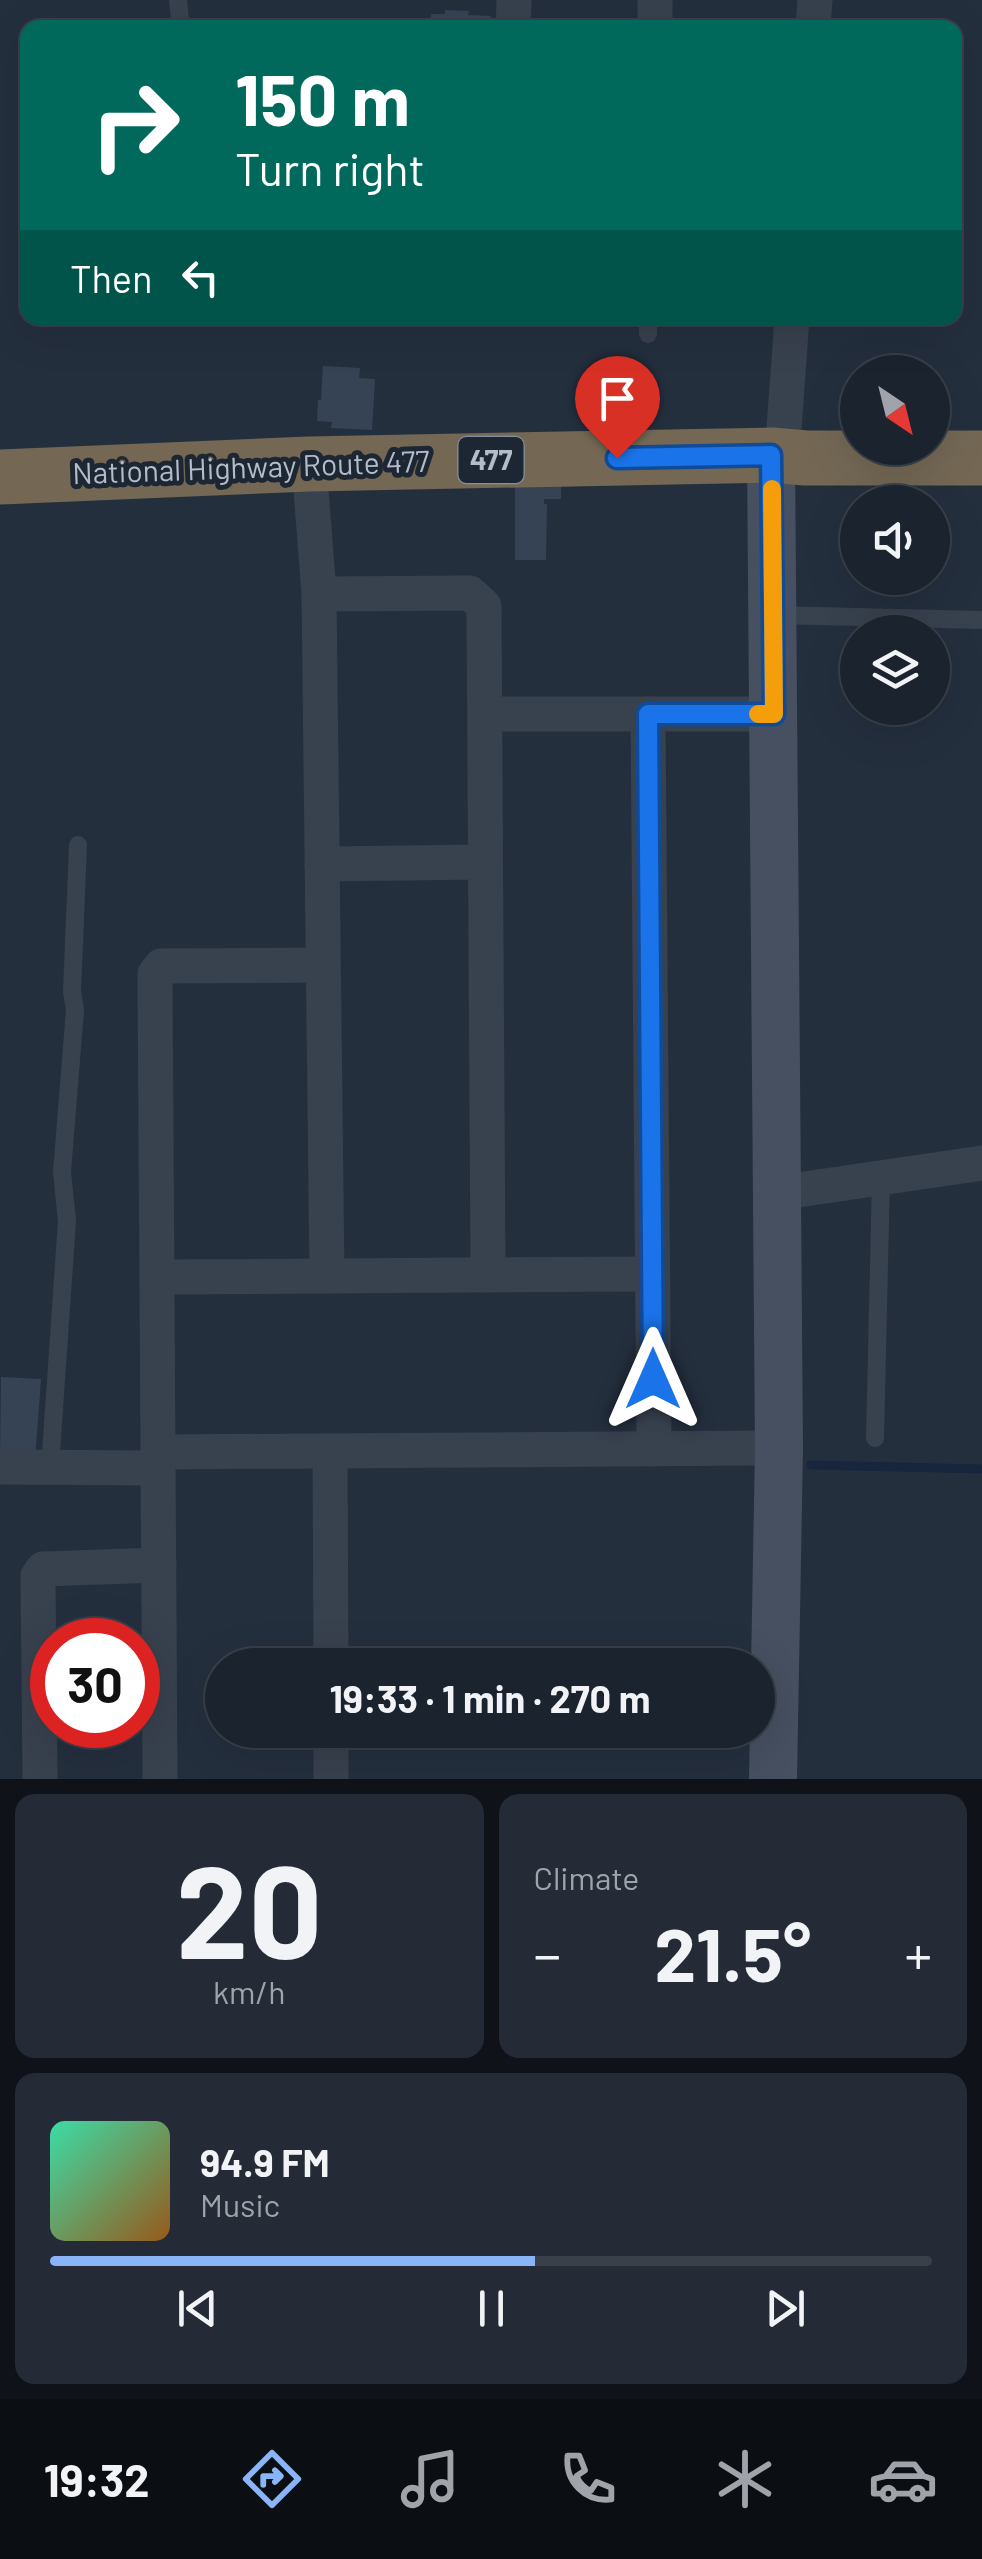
<!DOCTYPE html>
<html lang="en">
<head>
<meta charset="utf-8">
<style>
  :root { --surface:#1b232e; --page:#242b36; --text:#f1f3f6; --muted:#a0a4aa; --line:#39404a; --accent:#8ab4f8 }
  body { margin:0; font-family:Barlow,sans-serif; background:var(--page); color:var(--text); height:100vh; display:flex; flex-direction:column; font-size:38px; white-space:nowrap }
  * { box-sizing:border-box; margin:0 }
  p { font-size:32px; color:var(--muted) }
  .icon { flex:none; width:55px; height:55px; fill:none; stroke:currentColor; stroke-width:2; stroke-linecap:round; stroke-linejoin:round }
  .map { position:relative; height:1779px; overflow:hidden }
  .side { display:flex; flex-direction:column; gap:15px; padding:15px; background:#0f1319; flex:1 }
  .side>* { flex:none }
  .guide { position:absolute; left:20px; top:20px; width:942px; height:305px; border-radius:20px; box-shadow:0 10px 40px #0002,0 0 0 2px var(--line); background:#00695c; color:#fff; overflow:hidden }
  .needle { width:65px; rotate:145deg }
  .buttons { position:absolute; left:840px; top:355px; display:grid; gap:20px }
  .buttons a { display:grid; place-items:center; width:110px; height:110px; border-radius:50%; background:var(--surface); box-shadow:0 10px 40px #0002,0 0 0 2px var(--line); font-size:50px }
  .speed { position:absolute; left:30px; top:1618px; display:flex; gap:20px; font-size:50px; font-weight:700; text-align:center }
  .speed>* { display:grid; place-content:center; width:130px; height:130px; border-radius:50%; background:var(--surface); box-shadow:0 10px 40px #0002,0 0 0 2px var(--line); line-height:1 }
  .speed .limit { border:15px solid #d22; background:#fff; color:#111 }
  .pin { position:absolute; display:grid; place-items:center; width:85px; height:85px; color:#fff; margin:-102px -42px; border-radius:50% 50% 50% 0; rotate:-45deg; box-shadow:0 0 10px #0007 }
  .pin .icon { rotate:45deg }
  .me { position:absolute; width:110px; margin:-55px; rotate:0deg; stroke-linejoin:round; filter:drop-shadow(0 0 8px #0008) }
  .turn { display:flex; align-items:center; gap:35px; height:210px; padding:0 50px; font-size:45px }
  .turn .icon { width:130px; height:130px; stroke-width:2.5 }
  .turn b { display:block; font-size:70px; line-height:85px }
  .then { display:flex; align-items:center; height:95px; padding:0 50px; background:#0003; gap:20px; font-size:38px }
  .big { font-size:75px; font-weight:700; line-height:1.1 }
  .side .widget { flex:1; display:flex; flex-direction:column; justify-content:center; gap:15px; min-width:0; padding:0 35px; border-radius:20px; background:var(--page) }
  .side .dial { align-items:center; gap:0 }
  .dial b { font-size:130px; line-height:1 }
  .song { display:flex; align-items:center; gap:30px }
  .cover { width:120px; height:120px; border-radius:15px; background:linear-gradient(135deg,hsl(160 70% 55%),hsl(30 70% 35%)) }
  .played { height:10px; border-radius:5px; background:linear-gradient(90deg,var(--accent) 55%,var(--line) 55%) }
  .keys { display:flex; justify-content:space-around; direction:ltr }
  .heat { display:flex; justify-content:space-between; align-items:center; font-size:55px; direction:ltr }
  .side .tiles { flex:1; display:grid; gap:15px; grid-template-columns:1fr 1fr }
  .widget:last-child { grid-column:span 2 }
  .trip { position:absolute; left:205px; top:1648px; width:570px; height:100px; border-radius:50px; background:var(--surface); box-shadow:0 10px 40px #0002,0 0 0 2px var(--line); font-weight:700; line-height:100px; text-align:center }
  .dock { display:flex; height:160px; justify-content:space-around; align-items:center; background:#0b0e12; color:var(--muted) }
  .dock .icon { width:70px; height:70px }
  .dock .current { color:var(--accent) }
  .dock b { font-size:45px; color:var(--text) }
  .map>svg:first-child { display:block }
</style>
</head>
<body>
<div class="map">
<svg width="982" height="1779" viewBox="0 0 982 1779">
  <rect width="100%" height="100%" fill="#242f3e"/>
  <g fill="none" stroke-linecap="round" stroke-linejoin="round">
    <path stroke="#17263c" stroke-width="9" d="M811,1465l171,4"/>
  </g>
  <g fill="#364354">
    <path d="M445,10l24,1 -1,4 23,1v12h-61l1,-14h14z"/>
    <path d="M323,366l37,2 -1,10 16,1 -3,51 -41,-2 1,-6 -15,-1 1,-21h3z"/>
    <path d="M515,477h46v22h-17v5h3l-1,56h-31z"/>
    <path d="M1,1377l40,2 -6,82 -35,-2z"/>
  </g>
  <g fill="none" stroke-linecap="round" stroke-linejoin="round">
    <g stroke="#38414e" stroke-width="18">
      <path d="M178,0l3,28"/>
      <path d="M648,334v-16"/>
      <path d="M773,615l209,5"/>
      <path d="M875,1438l6,-259"/>
      <path d="M50,1467l17,-246 -5,-49 13,-162 -3,-18 6,-147"/>
    </g>
    <g stroke="#38414e" stroke-width="35">
      <path d="M513,28l1,-28"/>
      <path d="M655,28v-28"/>
      <path d="M813,28l2,-28"/>
      <path d="M782,456l10,-138"/>
      <path d="M309,464l10,130 8,682"/>
      <path d="M319,594l151,-1 14,13 4,669"/>
      <path d="M485,714h289"/>
      <path d="M648,714l6,735"/>
      <path d="M322,864l163,-2"/>
      <path d="M777,1193l205,-30"/>
      <path d="M157,1277l495,-3"/>
      <path d="M158,1452l621,-4"/>
      <path d="M330,1453l1,212"/>
      <path d="M0,1467l158,1"/>
      <path d="M331,1730v49"/>
      <path d="M40,1779l-2,-203 5,-7 116,-4"/>
      <path d="M160,1779l-5,-805 6,-8 162,-1"/>
    </g>
    <path stroke="#465061" stroke-width="48" d="M771,455l8,993 -6,331"/>
    <path stroke="#746855" stroke-width="55" d="M0,477l309,-13 462,-9 35,3h176"/>
  </g>
  <g fill="none" stroke-linecap="round" stroke-linejoin="round">
    <defs>
      <path id="route" d="M617,458l154,-3 3,259h-126l5,665"/>
    </defs>
    <use href="#route" stroke="#114b97" stroke-width="25"/>
    <use href="#route" stroke="#1a73e8" stroke-width="18"/>
    <path stroke="#f59e0b" stroke-width="18" d="M758,714h16l-2,-225"/>
  </g>
  <g text-anchor="middle" stroke-width="10" stroke-linejoin="round" paint-order="stroke">
    <rect fill="#1d2633" stroke="#878f9c" stroke-width="2.5" x="458.5" y="437" width="65" height="46" rx="8"/>
    <g font-size="28" font-weight="bold" fill="#b4bcc9">
      <text x="491" y="470">477</text>
    </g>
    <g font-size="30" fill="#b4bcc9" stroke="#1d2633">
      <text transform="translate(251 468) rotate(-2)" y="10">National Highway Route 477</text>
    </g>
  </g>
</svg>
<div class="buttons">
<a><svg class="needle" viewBox="-14 -14 28 28"><path d="M0-13l5 13h-10z" fill="#e53935"/><path d="M0 13l5-13h-10z" fill="#a0a4aa"/></svg></a>
<a><svg class="icon" aria-label="sound" viewBox="0 0 24 24"><path d="M4 9h4l5-4v14l-5-4H4zM17 9q2 3 0 6"/></svg></a>
<a><svg class="icon" aria-label="layers" viewBox="0 0 24 24"><path d="M12 4l9 5-9 5-9-5zM3 14l9 5 9-5"/></svg></a>
</div>
<div class="speed"><div class="limit">30</div></div>
<div class="pin" style="left:617px;top:458px;background:#d93025"><svg class="icon" aria-label="arrive" viewBox="0 0 24 24"><path d="M6 21V4h12l-3 4 3 4H6"/></svg></div>
<svg class="me" style="left:653px;top:1379px" viewBox="-20 -20 40 40"><path d="M0-17L14 15 0 8-14 15z" fill="#1a73e8" stroke="#fff" stroke-width="4"/></svg>
<div class="trip">19:33 · 1 min · 270 m</div>
<div class="guide">
<div class="turn"><svg class="icon" aria-label="right" viewBox="0 0 24 24"><path d="M7 20v-9h11M14 6l5 5-5 5"/></svg><div><b>150 m</b>Turn right</div></div>
<div class="then">Then<svg class="icon" aria-label="left" viewBox="0 0 24 24"><path d="M17 20v-9H6M10 6l-5 5 5 5"/></svg></div>
</div>
</div>
<section class="side">
<div class="tiles">
<div class="widget dial"><b>20</b><p>km/h</p></div>
<div class="widget"><p>Climate</p>
<div class="heat"><a>−</a><b class="big">21.5°</b><a>+</a></div>
</div>
<div class="widget">
<div class="song"><i class="cover"></i><div><b>94.9 FM</b><p>Music</p></div></div>
<div class="played"></div>
<div class="keys"><svg class="icon" aria-label="previous" viewBox="0 0 24 24"><path d="M18 5L8 12l10 7zM5 5v14"/></svg><svg class="icon" aria-label="pause" viewBox="0 0 24 24"><path d="M8 5v14M16 5v14"/></svg><svg class="icon" aria-label="next" viewBox="0 0 24 24"><path d="M6 5l10 7-10 7zM19 5v14"/></svg></div>
</div>
</div>
</section>
<nav class="dock">
<b>19:32</b>
<svg class="icon current" aria-label="directions" viewBox="0 0 24 24"><path d="M12 3l9 9-9 9-9-9zM9 14v-3h6M13 9l2 2-2 2"/></svg>
<svg class="icon" aria-label="music" viewBox="0 0 24 24"><path d="M9 18V5l10-2v13"/><circle cx="6" cy="18" r="3"/><circle cx="16" cy="16" r="3"/></svg>
<svg class="icon" aria-label="phone" viewBox="0 0 24 24"><path d="M5 4h4l2 5-3 2q2 4 5 5l2-3 5 2v4C11 20 4 13 5 4z"/></svg>
<svg class="icon" aria-label="climate" viewBox="0 0 24 24"><path d="M12 3v18M4 7l16 10M4 17L20 7"/></svg>
<svg class="icon" aria-label="car" viewBox="0 0 24 24"><path d="M5 17H2v-5l4-1 3-4h7l3 4 3 1v5h-3M9 17h6M6 11h13"/><circle cx="7" cy="17" r="2"/><circle cx="17" cy="17" r="2"/></svg>
</nav>
</body>
</html>
